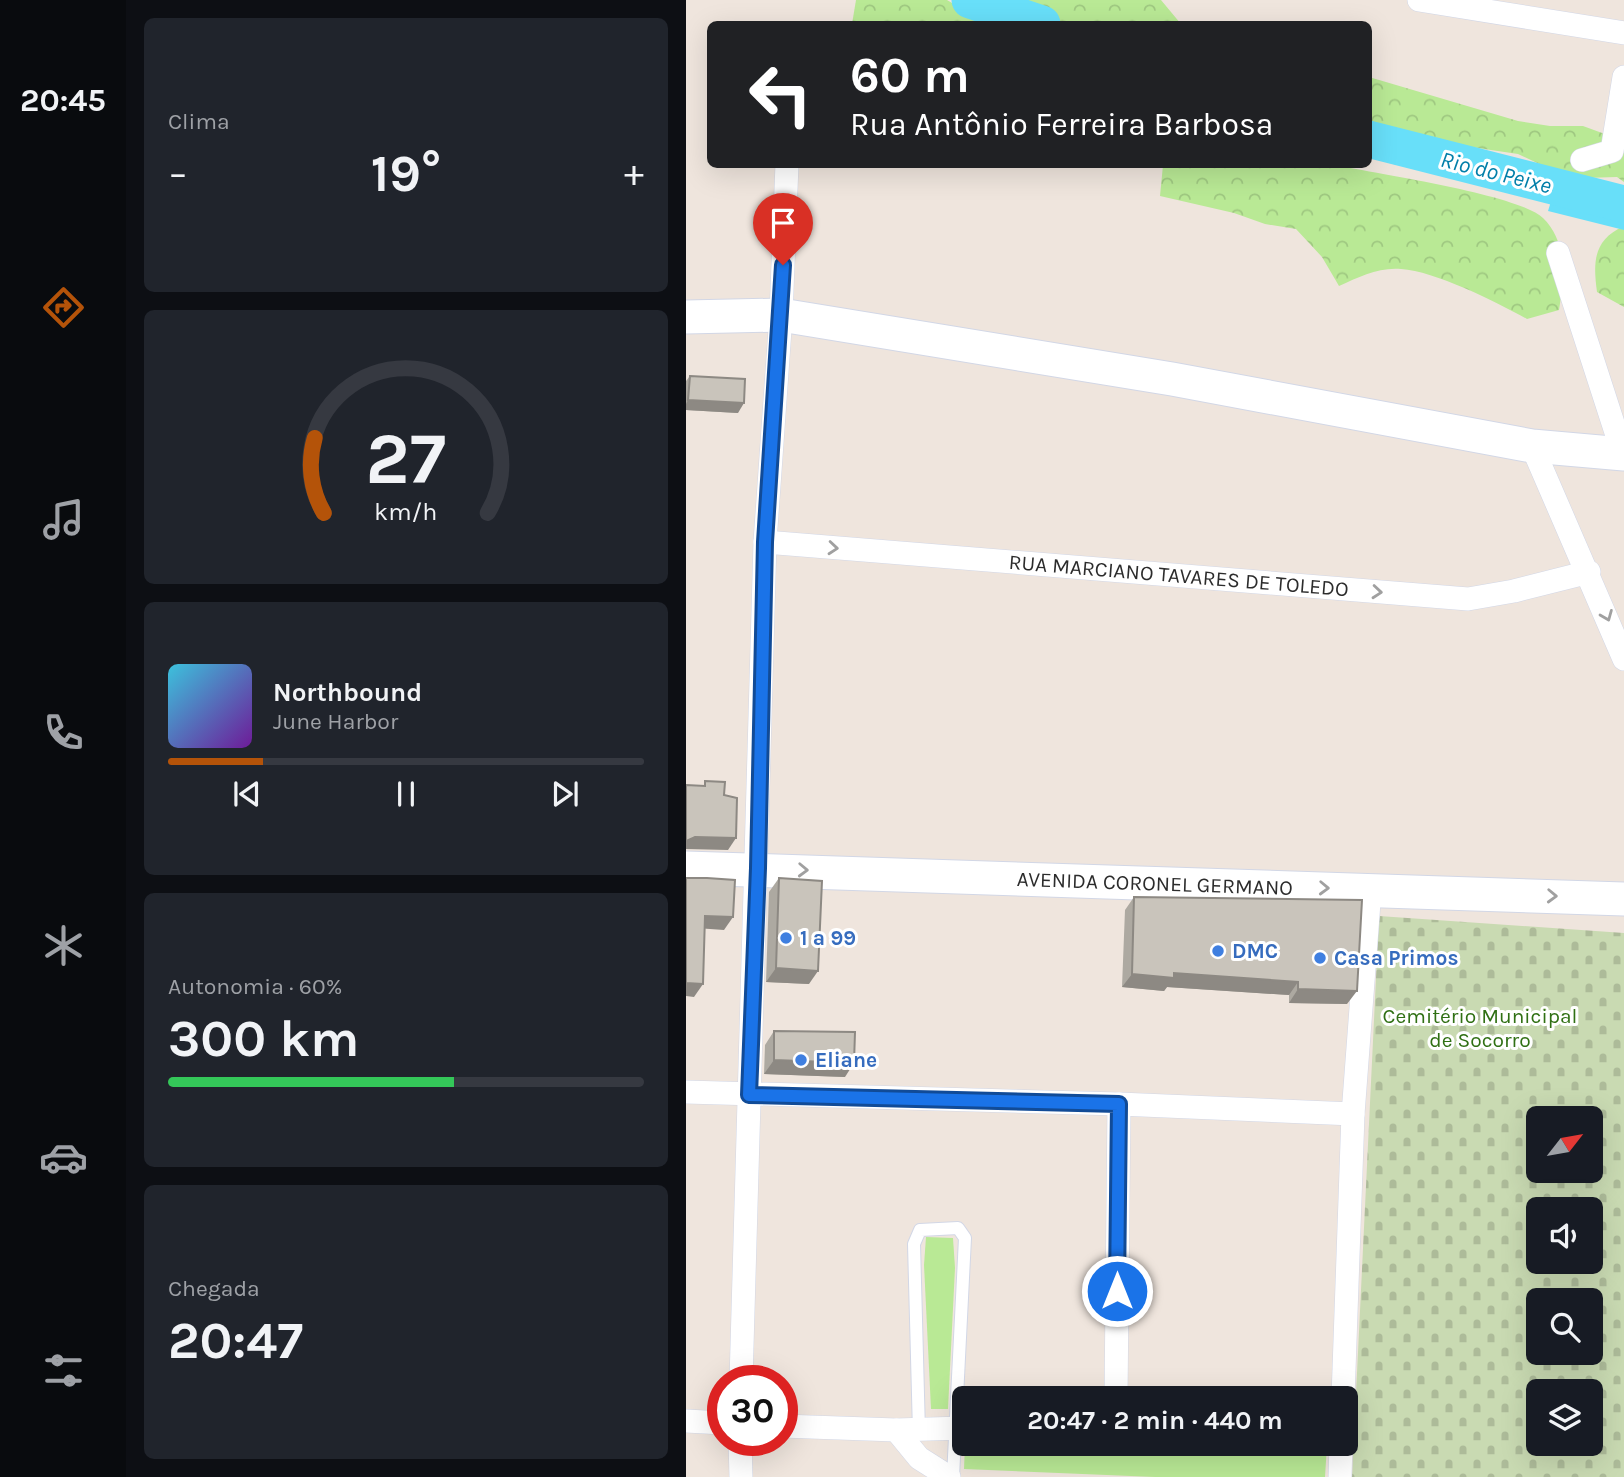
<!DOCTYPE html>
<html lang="pt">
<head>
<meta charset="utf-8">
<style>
  :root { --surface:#171b24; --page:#20242c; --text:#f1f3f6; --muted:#9ea1a6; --line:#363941; --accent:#b45309 }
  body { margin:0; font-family:Karla,sans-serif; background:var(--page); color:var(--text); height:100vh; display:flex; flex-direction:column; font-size:26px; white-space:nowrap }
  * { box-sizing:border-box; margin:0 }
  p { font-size:23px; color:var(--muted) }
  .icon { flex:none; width:38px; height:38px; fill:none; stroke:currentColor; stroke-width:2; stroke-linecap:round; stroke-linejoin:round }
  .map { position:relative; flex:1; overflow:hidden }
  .details { display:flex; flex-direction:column; gap:18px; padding:18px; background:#0d0f14; width:560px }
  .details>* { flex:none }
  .hud { position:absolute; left:21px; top:21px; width:665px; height:147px; border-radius:10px; box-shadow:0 7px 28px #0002; background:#202124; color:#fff; overflow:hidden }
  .needle { width:46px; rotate:59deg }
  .fabs { position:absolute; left:840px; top:1106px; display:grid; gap:14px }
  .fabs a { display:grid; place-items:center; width:77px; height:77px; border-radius:10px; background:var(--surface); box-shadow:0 7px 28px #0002; font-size:35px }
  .speed { position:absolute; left:21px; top:1365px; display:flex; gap:14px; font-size:35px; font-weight:700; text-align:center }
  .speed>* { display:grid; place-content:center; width:91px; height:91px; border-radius:50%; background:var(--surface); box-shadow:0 7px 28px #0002; line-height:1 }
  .speed .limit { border:10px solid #d22; background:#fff; color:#111 }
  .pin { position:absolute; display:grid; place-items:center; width:60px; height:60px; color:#fff; margin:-72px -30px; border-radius:50% 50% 50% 0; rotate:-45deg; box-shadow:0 0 7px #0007 }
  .pin .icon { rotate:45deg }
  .me { position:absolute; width:77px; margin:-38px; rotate:0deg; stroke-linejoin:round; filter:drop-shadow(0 0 5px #0008) }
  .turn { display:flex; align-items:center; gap:24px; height:147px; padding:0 28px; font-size:32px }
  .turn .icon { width:91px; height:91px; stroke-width:2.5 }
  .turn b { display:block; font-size:49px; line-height:60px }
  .big { font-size:52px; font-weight:700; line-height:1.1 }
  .details .widget { flex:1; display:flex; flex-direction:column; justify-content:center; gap:10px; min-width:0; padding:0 24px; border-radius:10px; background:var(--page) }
  .details .dial { align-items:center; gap:0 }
  .dial svg { height:182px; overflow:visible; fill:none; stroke:var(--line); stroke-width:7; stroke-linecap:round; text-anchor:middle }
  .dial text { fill:var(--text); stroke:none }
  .song { display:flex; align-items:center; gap:21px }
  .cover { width:84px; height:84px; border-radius:10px; background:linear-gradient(135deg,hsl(190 70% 55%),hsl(280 70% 35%)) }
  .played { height:7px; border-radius:4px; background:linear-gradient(90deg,var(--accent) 20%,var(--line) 20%) }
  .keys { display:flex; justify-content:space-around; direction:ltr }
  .heat { display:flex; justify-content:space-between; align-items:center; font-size:38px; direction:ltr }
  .charge { height:10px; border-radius:5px; background:linear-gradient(90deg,#34c759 60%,var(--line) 0) }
  .trip { position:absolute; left:266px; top:1386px; width:406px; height:70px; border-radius:10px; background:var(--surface); box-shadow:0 7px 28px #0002; font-weight:700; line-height:70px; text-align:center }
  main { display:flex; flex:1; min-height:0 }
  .dock { display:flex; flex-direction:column; width:126px; justify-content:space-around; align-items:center; background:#090b0e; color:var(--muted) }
  .dock .icon { width:49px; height:49px }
  .dock .active { color:var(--accent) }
  .dock b { font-size:32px; color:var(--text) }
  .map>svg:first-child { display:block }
</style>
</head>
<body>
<main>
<nav class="dock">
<b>20:45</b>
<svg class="icon active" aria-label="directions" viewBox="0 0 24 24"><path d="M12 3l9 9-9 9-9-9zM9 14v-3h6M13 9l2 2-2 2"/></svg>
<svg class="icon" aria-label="music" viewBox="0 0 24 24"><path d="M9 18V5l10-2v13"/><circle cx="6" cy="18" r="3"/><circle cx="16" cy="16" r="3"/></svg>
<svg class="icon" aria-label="phone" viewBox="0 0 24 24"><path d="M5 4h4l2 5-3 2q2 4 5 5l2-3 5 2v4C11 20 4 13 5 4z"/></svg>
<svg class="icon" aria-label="climate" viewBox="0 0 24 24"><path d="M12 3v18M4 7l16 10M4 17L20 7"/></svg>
<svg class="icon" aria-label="car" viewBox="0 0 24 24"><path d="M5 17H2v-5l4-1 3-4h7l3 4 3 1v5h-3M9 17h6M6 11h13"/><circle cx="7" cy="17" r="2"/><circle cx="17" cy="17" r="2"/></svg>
<svg class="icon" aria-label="filters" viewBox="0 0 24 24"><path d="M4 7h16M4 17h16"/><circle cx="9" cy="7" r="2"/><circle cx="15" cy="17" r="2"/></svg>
</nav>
<section class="details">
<div class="widget"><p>Clima</p>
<div class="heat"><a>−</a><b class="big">19°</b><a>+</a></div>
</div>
<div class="widget dial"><svg viewBox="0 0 100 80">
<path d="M14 69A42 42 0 1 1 86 69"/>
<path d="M14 69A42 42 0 0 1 10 36" stroke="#b45309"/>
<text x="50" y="56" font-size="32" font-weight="700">27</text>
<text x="50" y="72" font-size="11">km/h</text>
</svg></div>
<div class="widget">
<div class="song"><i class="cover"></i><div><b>Northbound</b><p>June Harbor</p></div></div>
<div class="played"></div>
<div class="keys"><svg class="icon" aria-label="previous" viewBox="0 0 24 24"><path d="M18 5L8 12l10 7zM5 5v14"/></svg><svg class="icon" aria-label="pause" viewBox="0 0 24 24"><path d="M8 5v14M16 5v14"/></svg><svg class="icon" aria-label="next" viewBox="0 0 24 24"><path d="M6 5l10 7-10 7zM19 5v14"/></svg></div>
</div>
<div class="widget"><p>Autonomia · 60%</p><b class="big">300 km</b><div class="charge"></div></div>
<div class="widget"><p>Chegada</p><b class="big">20:47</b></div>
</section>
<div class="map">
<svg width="938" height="1477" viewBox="0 0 938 1477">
  <defs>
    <pattern id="forest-crowns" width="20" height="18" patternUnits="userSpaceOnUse" patternTransform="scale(1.75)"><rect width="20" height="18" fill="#b9e995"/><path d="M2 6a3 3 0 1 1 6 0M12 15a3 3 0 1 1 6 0" fill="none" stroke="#9fc881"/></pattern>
    <pattern id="cemetery-stones" width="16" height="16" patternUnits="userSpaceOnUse" patternTransform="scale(1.75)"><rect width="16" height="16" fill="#c9dab2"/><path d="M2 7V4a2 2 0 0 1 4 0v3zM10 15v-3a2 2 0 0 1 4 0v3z" fill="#adbb99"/></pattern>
  </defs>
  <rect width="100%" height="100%" fill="#efe5dd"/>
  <g fill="#b9e995">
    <path d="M240,1237l27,1 2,30 -7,141h-17l-7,-144z"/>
    <path d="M279,1444h317l45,1 -2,32h-170l-191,-8z"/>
  </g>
  <g fill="url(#forest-crowns)">
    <path d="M170,0h91l40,24h-135z"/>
    <path d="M309,0h166l20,24h-131l-22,-12z"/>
    <path d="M683,77l149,44 32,5h33l41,15v41l-7,-5 -33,1 -34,-9 -32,-15 -149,-22z"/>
    <path d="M644,164c42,9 188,30 213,54 25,24 21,62 16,92l-32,9c-31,-17 -92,-48 -126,-50 -22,-2 -42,8 -62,17l-17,-29 -26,-28 -31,-5 -31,-11 -74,-17 3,-31z"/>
    <path d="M938,226v81l-27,-15c-4,-30 -4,-52 27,-66z"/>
  </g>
  <path fill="url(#cemetery-stones)" fill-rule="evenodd" d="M693,916l245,17v544h-272zM852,1118h53v53h-53zM852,1209h53v53h-53zM852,1300h53v53h-53zM852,1391h53v53h-53z"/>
  <path fill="#68dff9" d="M874,172l64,17v41l-76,-19z"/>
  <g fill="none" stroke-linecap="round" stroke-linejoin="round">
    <g stroke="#68dff9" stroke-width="37">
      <path d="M284,0l72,24"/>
      <path d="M682,139l256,65"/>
    </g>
    <defs>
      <path id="lane" d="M233,1432l-5,-188 6,-14 38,-2 7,10 -12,239"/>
      <g id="street">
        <path d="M733,0l205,33"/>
        <path d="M896,160l30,-9 12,-74"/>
        <path d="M872,253l65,201"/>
        <path d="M846,446l92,213"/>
        <path id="s1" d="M79,542l703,57 46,-8 75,-19"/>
        <path d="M0,1092l433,12 234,10"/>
        <path d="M55,1381l24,-839 16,-227 6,-151"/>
        <path d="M430,1398l3,-294"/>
        <path d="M657,1398l10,-284 17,-225"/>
        <path d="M0,1421l37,2"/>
        <path d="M96,1426l114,4 68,-2"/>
        <path d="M210,1430l23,28 30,19"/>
        <path d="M54,1440l1,37"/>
        <path d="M654,1477l1,-33"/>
      </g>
      <g id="secondary">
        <path d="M0,317l95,-2 391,64 360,67 92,8"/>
        <path id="s2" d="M0,868l938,31"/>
      </g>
    </defs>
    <use href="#lane" stroke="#d2d7e6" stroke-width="14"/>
    <use href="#street" stroke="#d2d7e6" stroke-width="24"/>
    <use href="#secondary" stroke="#d2d7e6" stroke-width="35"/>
    <use href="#lane" stroke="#fff" stroke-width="12"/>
    <use href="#street" stroke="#fff" stroke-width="23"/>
    <use href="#secondary" stroke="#fff" stroke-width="33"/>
  </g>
  <g fill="#ada9a1">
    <path d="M4,376l48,37 -52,-3v-29z"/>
    <path d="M93,878l30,106 -43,-2 3,-90z"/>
    <path d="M448,897l213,107 -58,-1v-8l-122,-8 -3,4 -42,-4 3,-77z"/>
    <path d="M88,1031l71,46 -81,-3 1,-29z"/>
  </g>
  <g fill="#8d8983">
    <path d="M2,400l56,3 -6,10 -52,-3v-6z"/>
    <path d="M9,837l41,1 -8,12 -42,-1v-8z"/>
    <path d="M19,916l28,1 -9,13 -28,-2z"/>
    <path d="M90,968l42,3 -9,13 -43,-2z"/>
    <path d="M488,973l124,9 -9,13 -122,-8 -3,4 -42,-4 10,-13z"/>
    <path d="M0,983l17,1 -9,13 -8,-1z"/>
    <path d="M612,989l59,2 -10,13 -58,-1z"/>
    <path d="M88,1060l80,3 -9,14 -81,-3z"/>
  </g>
  <g fill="#c9c4bb" stroke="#8d8983" stroke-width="2">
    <path d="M4,376l55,3 -1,24 -56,-3z"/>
    <path d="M19,781l20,1 -1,13 13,3 -1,40 -41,-1 -9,4v-56l19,1z"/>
    <path d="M0,878h21l28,2 -2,37 -28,-1 -2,68 -17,-1z"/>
    <path d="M93,878l43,3 -4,90 -42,-3z"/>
    <path d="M448,897l228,3 -5,91 -59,-2v-7l-124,-9v5l-42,-4z"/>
    <path d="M88,1031l81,1 -1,31 -80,-3z"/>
  </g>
  <defs><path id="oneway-chevron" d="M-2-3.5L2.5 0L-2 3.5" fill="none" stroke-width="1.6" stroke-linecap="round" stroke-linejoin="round" transform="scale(1.75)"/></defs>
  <g stroke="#a0a0a0">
    <use href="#oneway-chevron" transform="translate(147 548) rotate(5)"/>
    <use href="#oneway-chevron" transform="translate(691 592) rotate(5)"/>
    <use href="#oneway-chevron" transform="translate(921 616) rotate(68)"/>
    <use href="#oneway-chevron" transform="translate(117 870) rotate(2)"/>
    <use href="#oneway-chevron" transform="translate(638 888) rotate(2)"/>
    <use href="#oneway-chevron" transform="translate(866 896) rotate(2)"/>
  </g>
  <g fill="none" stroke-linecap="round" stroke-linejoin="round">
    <defs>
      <path id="route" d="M97,265l-18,277 -7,326 -9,227 370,9 -2,187"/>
    </defs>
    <use href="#route" stroke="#114b97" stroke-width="18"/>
    <use href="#route" stroke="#1a73e8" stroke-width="12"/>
  </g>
  <g fill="#3f7fe0" stroke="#fff" stroke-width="2.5">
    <circle cx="100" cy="938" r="7"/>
    <circle cx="532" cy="951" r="7"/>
    <circle cx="634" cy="958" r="7"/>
    <circle cx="115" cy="1060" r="7"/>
  </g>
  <g text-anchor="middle" stroke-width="6" stroke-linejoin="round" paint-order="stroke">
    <g font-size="21" fill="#2c2c2c" stroke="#fff">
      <text dy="7" stroke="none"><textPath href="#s1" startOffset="415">RUA MARCIANO TAVARES DE TOLEDO</textPath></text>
      <text dy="7" stroke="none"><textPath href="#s2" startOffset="469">AVENIDA CORONEL GERMANO</textPath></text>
    </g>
    <g font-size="21" font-weight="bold" fill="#366cbe" stroke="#fff" text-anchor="start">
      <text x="114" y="945">1 a 99</text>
      <text x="546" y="958">DMC</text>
      <text x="648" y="965">Casa Primos</text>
      <text x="129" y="1067">Eliane</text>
    </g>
    <g font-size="21" fill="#307014" stroke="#fff">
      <text x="794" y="1023">Cemitério Municipal<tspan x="794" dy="24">de Socorro</tspan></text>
    </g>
    <g font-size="23" font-style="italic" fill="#027fa9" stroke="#fff">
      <text transform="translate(810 172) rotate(14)" y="8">Rio do Peixe</text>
    </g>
  </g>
</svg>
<div class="fabs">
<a><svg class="needle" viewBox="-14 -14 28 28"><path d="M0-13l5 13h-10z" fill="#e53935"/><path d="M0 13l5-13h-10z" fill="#9ea1a6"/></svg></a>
<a><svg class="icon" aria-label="sound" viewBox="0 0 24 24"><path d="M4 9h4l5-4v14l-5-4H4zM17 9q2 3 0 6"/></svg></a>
<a><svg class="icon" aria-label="search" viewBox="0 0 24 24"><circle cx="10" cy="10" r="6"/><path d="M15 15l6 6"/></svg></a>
<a><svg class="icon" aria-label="layers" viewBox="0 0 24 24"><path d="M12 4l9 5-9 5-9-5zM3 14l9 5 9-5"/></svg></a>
</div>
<div class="speed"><div class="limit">30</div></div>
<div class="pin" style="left:97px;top:265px;background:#d93025"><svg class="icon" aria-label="arrive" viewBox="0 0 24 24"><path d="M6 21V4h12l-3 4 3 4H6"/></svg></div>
<svg class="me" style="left:431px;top:1291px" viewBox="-20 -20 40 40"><circle r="17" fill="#1a73e8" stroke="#fff" stroke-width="3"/><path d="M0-11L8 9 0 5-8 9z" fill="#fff"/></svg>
<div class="trip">20:47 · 2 min · 440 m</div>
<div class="hud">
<div class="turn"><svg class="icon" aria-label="left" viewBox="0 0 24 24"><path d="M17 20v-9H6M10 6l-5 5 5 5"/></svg><div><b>60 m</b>Rua Antônio Ferreira Barbosa</div></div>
</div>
</div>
</main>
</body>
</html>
